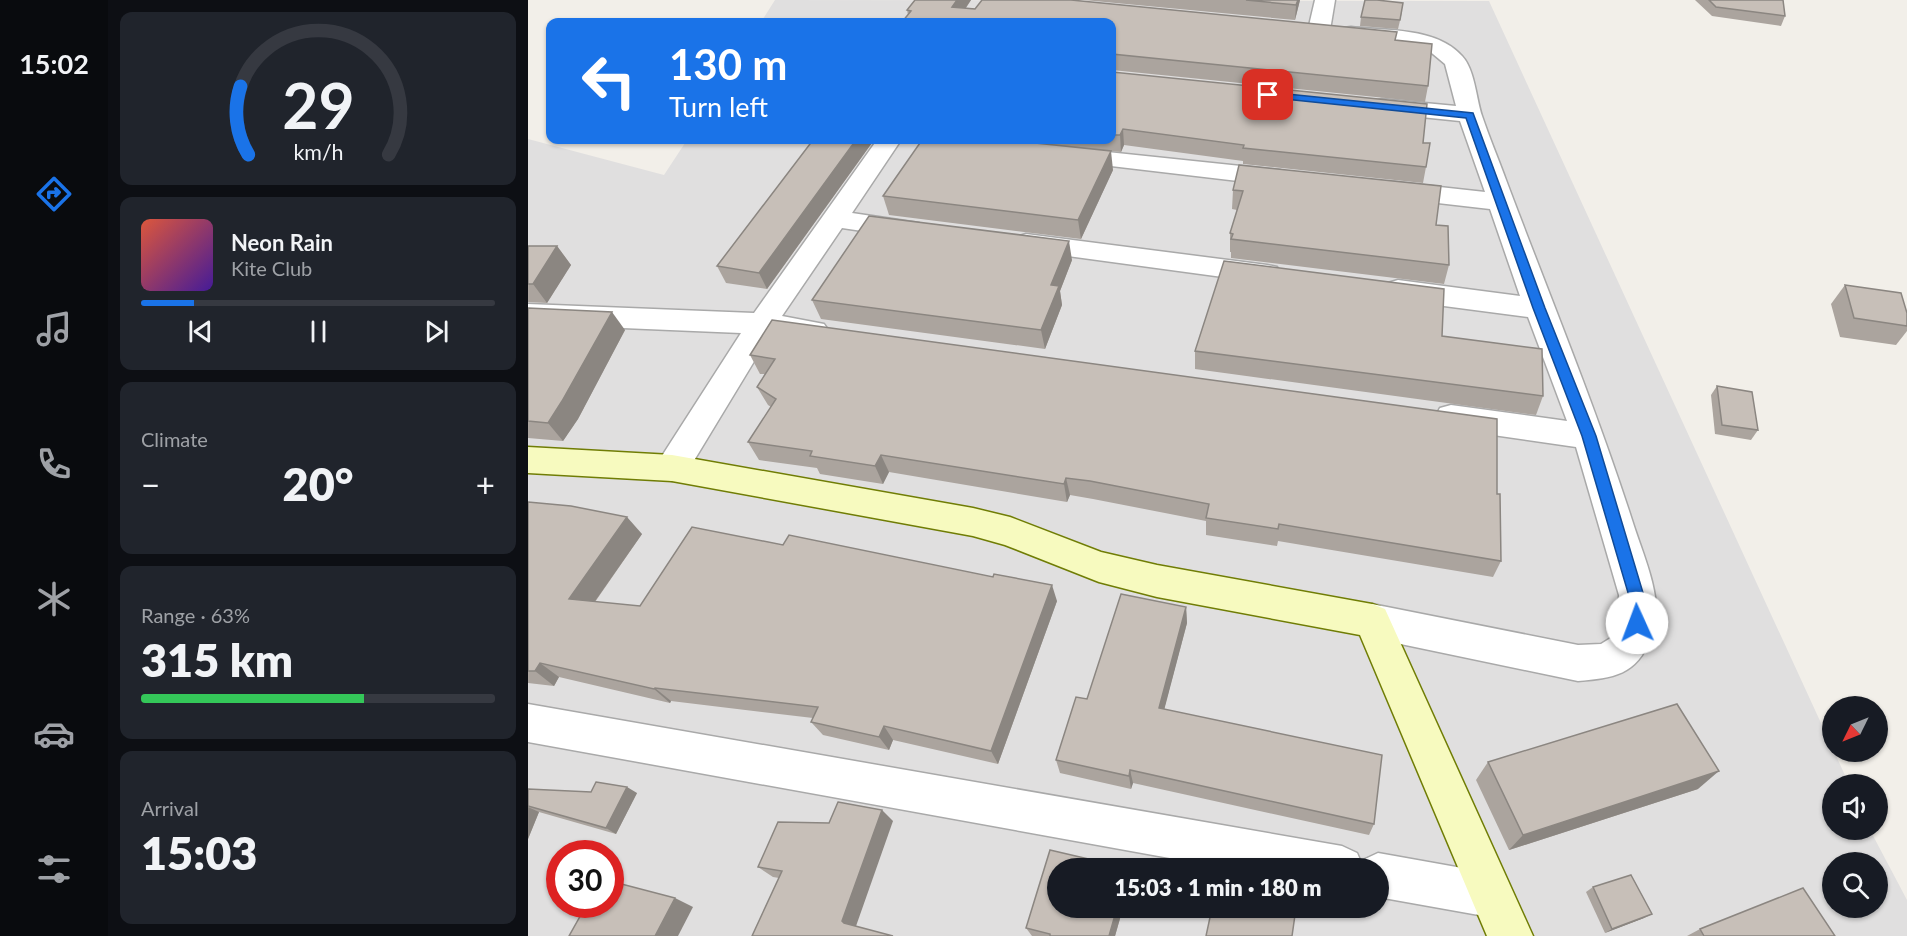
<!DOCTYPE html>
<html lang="en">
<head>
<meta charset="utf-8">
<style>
  :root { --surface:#171b24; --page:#20242c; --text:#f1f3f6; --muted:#9ea1a6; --line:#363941; --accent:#1a73e8 }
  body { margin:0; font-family:Lato,sans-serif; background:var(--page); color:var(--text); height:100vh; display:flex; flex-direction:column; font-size:22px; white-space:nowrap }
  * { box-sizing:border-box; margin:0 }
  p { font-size:20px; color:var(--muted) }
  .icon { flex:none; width:33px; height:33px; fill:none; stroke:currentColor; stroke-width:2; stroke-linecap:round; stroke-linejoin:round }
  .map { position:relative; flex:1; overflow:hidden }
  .panel { display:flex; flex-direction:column; gap:12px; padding:12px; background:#0d0f14; width:420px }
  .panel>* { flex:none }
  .hud { position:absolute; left:18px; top:18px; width:570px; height:126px; border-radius:12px; box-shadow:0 2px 4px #0004; background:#1a73e8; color:#fff; overflow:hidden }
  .needle { width:39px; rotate:227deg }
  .controls { position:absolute; left:1294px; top:696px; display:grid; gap:12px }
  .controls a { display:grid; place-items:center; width:66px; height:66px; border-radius:50%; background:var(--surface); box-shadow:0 2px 4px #0004; font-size:30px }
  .speed { position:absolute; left:18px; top:840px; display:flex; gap:12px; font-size:30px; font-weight:700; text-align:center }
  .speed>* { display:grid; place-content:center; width:78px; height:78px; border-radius:50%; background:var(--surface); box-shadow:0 2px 4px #0004; line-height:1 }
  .speed .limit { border:9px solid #d22; background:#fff; color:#111 }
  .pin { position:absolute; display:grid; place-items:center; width:51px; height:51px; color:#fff; margin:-26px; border-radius:12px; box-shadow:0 3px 9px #0006 }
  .me { position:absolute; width:66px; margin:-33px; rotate:358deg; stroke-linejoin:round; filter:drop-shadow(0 0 4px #0008) }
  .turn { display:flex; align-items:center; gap:21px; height:126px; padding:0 24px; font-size:27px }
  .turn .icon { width:78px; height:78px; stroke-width:2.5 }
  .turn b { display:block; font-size:42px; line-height:51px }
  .big { font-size:45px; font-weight:800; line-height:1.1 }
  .panel .widget { flex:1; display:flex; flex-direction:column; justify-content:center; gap:9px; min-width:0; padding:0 21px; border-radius:12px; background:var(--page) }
  .panel .dial { align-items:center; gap:0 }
  .dial svg { height:156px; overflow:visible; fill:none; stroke:var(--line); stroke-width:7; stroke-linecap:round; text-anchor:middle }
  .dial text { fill:var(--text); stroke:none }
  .song { display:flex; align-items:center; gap:18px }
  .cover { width:72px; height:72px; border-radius:9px; background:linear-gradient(135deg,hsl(10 70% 55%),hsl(260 70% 35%)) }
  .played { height:6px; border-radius:3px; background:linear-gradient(90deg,var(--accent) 15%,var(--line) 15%) }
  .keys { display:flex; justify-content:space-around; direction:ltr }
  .heat { display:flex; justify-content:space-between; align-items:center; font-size:33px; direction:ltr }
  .charge { height:9px; border-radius:4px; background:linear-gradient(90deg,#34c759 63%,var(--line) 0) }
  .trip { position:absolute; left:519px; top:858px; width:342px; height:60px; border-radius:30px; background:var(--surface); box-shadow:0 2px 4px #0004; font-weight:800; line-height:60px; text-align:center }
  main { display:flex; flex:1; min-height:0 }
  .tab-bar { display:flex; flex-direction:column; width:108px; justify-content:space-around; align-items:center; background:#090b0e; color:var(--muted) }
  .tab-bar .icon { width:42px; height:42px }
  .tab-bar .current { color:var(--accent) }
  .tab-bar b { font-size:27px; color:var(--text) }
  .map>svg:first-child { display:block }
</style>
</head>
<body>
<main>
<nav class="tab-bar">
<b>15:02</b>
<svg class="icon current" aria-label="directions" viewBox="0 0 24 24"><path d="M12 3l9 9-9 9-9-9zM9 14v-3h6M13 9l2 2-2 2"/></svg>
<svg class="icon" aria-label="music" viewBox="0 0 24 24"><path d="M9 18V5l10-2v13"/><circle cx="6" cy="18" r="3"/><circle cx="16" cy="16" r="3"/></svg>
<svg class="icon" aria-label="phone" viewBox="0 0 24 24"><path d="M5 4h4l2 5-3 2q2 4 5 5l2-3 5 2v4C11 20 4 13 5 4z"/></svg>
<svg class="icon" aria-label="climate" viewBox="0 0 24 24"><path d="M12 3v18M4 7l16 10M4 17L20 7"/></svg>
<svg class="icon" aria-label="car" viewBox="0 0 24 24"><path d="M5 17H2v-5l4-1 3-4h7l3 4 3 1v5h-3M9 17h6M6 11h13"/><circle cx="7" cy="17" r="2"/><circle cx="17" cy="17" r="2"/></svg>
<svg class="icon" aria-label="filters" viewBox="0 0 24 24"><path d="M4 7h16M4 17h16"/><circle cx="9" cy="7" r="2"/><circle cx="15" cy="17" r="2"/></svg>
</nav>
<section class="panel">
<div class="widget dial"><svg viewBox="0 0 100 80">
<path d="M14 69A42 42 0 1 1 86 69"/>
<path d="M14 69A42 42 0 0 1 10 34" stroke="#1a73e8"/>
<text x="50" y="56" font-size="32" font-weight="700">29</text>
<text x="50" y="72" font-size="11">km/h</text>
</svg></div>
<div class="widget">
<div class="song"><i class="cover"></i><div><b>Neon Rain</b><p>Kite Club</p></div></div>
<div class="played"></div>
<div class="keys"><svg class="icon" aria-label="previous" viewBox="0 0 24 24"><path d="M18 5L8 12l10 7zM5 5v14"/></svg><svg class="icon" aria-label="pause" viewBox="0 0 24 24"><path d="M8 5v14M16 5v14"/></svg><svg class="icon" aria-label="next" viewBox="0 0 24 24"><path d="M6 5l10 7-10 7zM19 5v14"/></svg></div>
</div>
<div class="widget"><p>Climate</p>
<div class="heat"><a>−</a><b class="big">20°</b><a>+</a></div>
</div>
<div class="widget"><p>Range · 63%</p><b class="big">315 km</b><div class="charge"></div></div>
<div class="widget"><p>Arrival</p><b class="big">15:03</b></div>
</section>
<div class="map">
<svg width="1379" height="936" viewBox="0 0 1379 936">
  <rect width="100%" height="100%" fill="#f2efe9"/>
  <path fill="#e0dfdf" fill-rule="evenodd" d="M247,0l714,1 360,783h-16v46h37l37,70v36h-1379v-797l136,36 23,-35h425v-118h-351zM32,854h50v50h-50zM1305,862h45v46h-45zM530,868h320v40h-320z"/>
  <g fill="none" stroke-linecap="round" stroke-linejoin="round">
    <defs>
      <g id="street">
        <path d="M787,0h20l-5,30 -3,5 -8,1 -8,-1 -3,-5z"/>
        <path d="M823,27c36,4 85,0 111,29 13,14 14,42 20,60 7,21 16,42 24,64 42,112 89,225 126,340 10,32 27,68 24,101 -1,6 -4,12 -6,18 -13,36 -37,39 -72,42l-206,-43 -13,-5 -6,-12 6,-12 13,-5 206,41 23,-1 13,-8 4,-13 1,-28 -43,-148 -125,-18 -11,-3 -5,-9 5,-9 11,-3 116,16 -39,-104 -130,-17 -10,-3 -4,-7 4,-7 10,-3 122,16 -30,-87 -96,-11 -9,-2 -4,-6 4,-6 9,-2 91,10 -25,-71 -78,-8 -8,-2 -4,-5 4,-5 8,-2 74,7 -11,-42 -18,-15 -84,-11 -3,-5 3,-5z"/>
        <path d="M349,140h24l-49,73 67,10 4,6 -4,6 -9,3 -68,-10 -60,88 42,8 5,7 -5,7 -10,3 -44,-6 -86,142 -12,4 -12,-4 -4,-9 4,-9 81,-126 -213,-9v-20l226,9z"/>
        <path d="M541,148l211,22 9,3 4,5 -4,5 -9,3 -220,-26 -3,-5 3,-5z"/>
        <path d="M498,234l241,31 10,2 4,7 -4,7 -10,2 -251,-34 -4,-6 4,-6z"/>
        <path d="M0,704l814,142 15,7 4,9 2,-2 15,-7 112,20 16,6 6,16 -6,16 -16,6 -112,-20v-29h-153l-697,-126z"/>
      </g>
      <path id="secondary" d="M0,447l144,8 301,53 37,9 91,35 56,13 215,39 13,5 148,327h-46l-127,-301 -203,-38 -58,-15 -94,-37 -32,-9 -301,-55 -144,-8z"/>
    </defs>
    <use href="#street" stroke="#a9a9a9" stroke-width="3"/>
    <use href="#secondary" stroke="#707d05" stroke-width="3"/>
    <use href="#street" fill="#fff" fill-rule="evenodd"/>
    <use href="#secondary" fill="#f7fabf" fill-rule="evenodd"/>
  </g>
  <g fill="#aba49e">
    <path d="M387,0h56l-5,8 429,32 33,46 -3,16 -313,-32v-48l-204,-7 -1,-5z"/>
    <path d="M556,0h216l-5,20z"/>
    <path d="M1167,0h88l2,16 -4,10 -69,-10z"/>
    <path d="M874,12l-4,17 -38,-3 1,-9z"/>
    <path d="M584,72l311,71 3,24 -3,16 -180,-19v-3l-119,-16 -3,7 -114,-12h105z"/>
    <path d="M285,140h61l-107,149 -41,-6 -9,-17z"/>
    <path d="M711,165l197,60 13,40 -5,19 -213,-26v-6h-1v-19l7,-23 -5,-1 1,-19z"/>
    <path d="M585,170l-32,69 -192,-24 -6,-19z"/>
    <path d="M0,246h29l14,19 -24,38 -19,-1z"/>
    <path d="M544,260l-12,31 2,14 -17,44 -224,-30 -9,-19z"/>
    <path d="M1317,285l62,28v18l-11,14 -56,-8 -9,-33z"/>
    <path d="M0,308l97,22 -47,89 -15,22 -35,-3z"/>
    <path d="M244,320l725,174 4,67 -8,16 -215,-36 -1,5 -71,-11v-14l-113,-22 -23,-4 -3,7 -178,-30 -6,12 -63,-10 -3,-6 -58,-8 -11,-18 23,-35 -3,-2 -11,-18 8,-13h-5l-10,-19z"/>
    <path d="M914,336l101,60 -7,19 -341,-46v-18z"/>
    <path d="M1189,386l41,44 -7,10 -36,-6 -4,-39z"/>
    <path d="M0,502l114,32 -47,68 45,4 417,-5 -59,163 -105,-24 -4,10 -66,-15 -12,-13 2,-4 -142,-17 -1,2 -111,-26 -5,9 -26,-3z"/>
    <path d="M658,607l1,16 -23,86 210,115 -5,11 -236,-52 -2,6 -71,-16 -4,-13z"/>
    <path d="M960,762l210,27 -189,61 -33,-70z"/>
    <path d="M0,789l63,3 46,1 -21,41 -77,-22 -11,27z"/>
    <path d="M365,821l-141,115 27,-58 -6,-1 -15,-10 71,-44z"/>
    <path d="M1065,887l51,31 -39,15 -19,-41z"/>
    <path d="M530,908h65l-8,28h-83l-6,-8z"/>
    <path d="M1172,929l135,7h-148z"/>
  </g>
  <g fill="#8b8681">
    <path d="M429,0h14l-15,22 -4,-15z"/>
    <path d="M770,0h2l-5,20 1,-15z"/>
    <path d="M595,129l1,16 -3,7 -1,-17z"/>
    <path d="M328,140h18l-107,149 -8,-16z"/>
    <path d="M583,151l2,19 -32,69 -3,-19z"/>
    <path d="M541,241l3,19 -12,31 2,14 -17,44 -4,-19 10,-45z"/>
    <path d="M29,246l14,19 -24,38 -14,-19z"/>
    <path d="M84,312l13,18 -47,89 -15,22 -15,-18z"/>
    <path d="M353,455l8,17 -6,12 -8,-18z"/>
    <path d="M538,478l4,17 -3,7 -3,-18z"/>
    <path d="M99,517l15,17 -56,80 -17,-15z"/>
    <path d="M524,585l5,16 -59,163 -7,-13z"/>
    <path d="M658,607l1,16 -26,99 -2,-14z"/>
    <path d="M12,663l19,14 -5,9 -19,-15z"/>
    <path d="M127,688l16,13 -1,2 -16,-14z"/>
    <path d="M356,726l9,14 -4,10 -10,-13z"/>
    <path d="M602,770l3,13 -2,6 -2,-13z"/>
    <path d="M1191,771l-21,18 -189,61 14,-15z"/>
    <path d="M99,787l10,6 -21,41 -10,-6z"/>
    <path d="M0,807l11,5 -11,27z"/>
    <path d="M354,810l11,11 -38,108 -11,-6 -2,-2z"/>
    <path d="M147,898l18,9 -15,29h-23z"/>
    <path d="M589,908h6l-8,28h-6z"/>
    <path d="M1124,914l-8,4 -39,15 7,-4z"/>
  </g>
  <g fill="#c7bfb8" stroke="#8b8681" stroke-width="1.5">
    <path d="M387,0h42l-5,7 23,2 7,-9h89l326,32 -2,8 37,4 -4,42 -316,-32v-32h-210l9,-11 -4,-1z"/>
    <path d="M718,0h52l-2,5z"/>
    <path d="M837,0h12l26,3 -3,17 -39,-3z"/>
    <path d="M1181,0h74l2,16 -69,-9z"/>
    <path d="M584,72l315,32 -4,39h7l-4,24 -183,-19 1,-3 -121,-16 -3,6h-8z"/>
    <path d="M285,140h43l-97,133 -42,-7z"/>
    <path d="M394,140h84l105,11 -33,69 -195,-24z"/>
    <path d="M711,165l202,21 -5,39 12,1 1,39 -218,-26 2,-5 -3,-1 13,-42 -10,-1z"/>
    <path d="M341,216l200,25 -18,44 8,1 -18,44 -229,-30z"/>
    <path d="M0,246h29l-24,38h-5z"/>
    <path d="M696,261l220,28 -2,47 100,13 1,47 -348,-45z"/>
    <path d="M1317,285l56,8 6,20v13l-53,-8z"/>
    <path d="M0,308l84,4 -50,89 -14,22 -20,-2z"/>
    <path d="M244,320l725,99v75h3l1,67 -222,-37 -1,5 -72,-11 3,-14 -119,-23 -24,-3 -2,6 -183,-29 -6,11 -65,-10 2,-5 -64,-9 28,-43 -19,-12 18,-28 -25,-4z"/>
    <path d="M1189,386l35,6 6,38 -36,-5z"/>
    <path d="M0,502l43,4 56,11 -58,82 71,7 52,-79 91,18 6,-10 204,42 1,-3 58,11 -61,166 -107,-25 -5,11 -68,-15 7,-15 -163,-19 -1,1 -114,-26 -5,8h-7z"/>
    <path d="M593,594l65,13 -27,101 223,47 -8,69 -244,-54 -1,6 -73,-16 20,-63 11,2z"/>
    <path d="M1149,704l42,67 -196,64 -35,-73z"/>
    <path d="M68,782l31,5 -21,41 -78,-22v-17l63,3z"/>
    <path d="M310,802l44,8 -40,111 2,2 49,13h-141l30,-65 -24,-4 20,-45 51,1z"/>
    <path d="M522,850l77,18h-69v40h59l-8,28h-59v-2l-24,-6z"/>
    <path d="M1103,875l21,39 -40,15 -19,-42z"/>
    <path d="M82,881l65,17 -20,38h-86l18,-32h23z"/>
    <path d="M1275,888l32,48h-131l-4,-7z"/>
    <path d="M684,908h84l-4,28h-86z"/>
  </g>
  <path fill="#1a73e8" stroke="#114b97" stroke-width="1.5" d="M740,92l205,21 72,195 51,128 48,160 1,27 -2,5 -6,2 -5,-2 -2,-5 -1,-27 -47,-160 -49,-128 -67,-190 -201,-21 -1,-2z"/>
</svg>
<div class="controls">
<a><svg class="needle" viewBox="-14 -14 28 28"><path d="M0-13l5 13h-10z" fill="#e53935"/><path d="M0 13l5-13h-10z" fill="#9ea1a6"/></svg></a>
<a><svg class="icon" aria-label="sound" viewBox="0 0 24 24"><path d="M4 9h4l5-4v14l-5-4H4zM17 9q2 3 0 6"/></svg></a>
<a><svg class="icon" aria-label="search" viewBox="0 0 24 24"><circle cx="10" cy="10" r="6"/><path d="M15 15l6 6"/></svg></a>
</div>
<div class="speed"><div class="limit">30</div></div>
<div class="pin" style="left:740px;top:95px;background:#d93025"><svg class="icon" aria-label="arrive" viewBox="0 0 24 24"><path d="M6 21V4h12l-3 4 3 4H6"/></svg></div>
<svg class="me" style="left:1109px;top:623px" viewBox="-20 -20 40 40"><circle r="19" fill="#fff"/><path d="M0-13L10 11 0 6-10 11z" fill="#1a73e8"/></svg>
<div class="trip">15:03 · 1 min · 180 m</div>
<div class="hud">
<div class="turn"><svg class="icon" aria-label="left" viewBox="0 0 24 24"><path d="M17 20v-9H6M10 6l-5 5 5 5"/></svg><div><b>130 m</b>Turn left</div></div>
</div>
</div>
</main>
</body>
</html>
